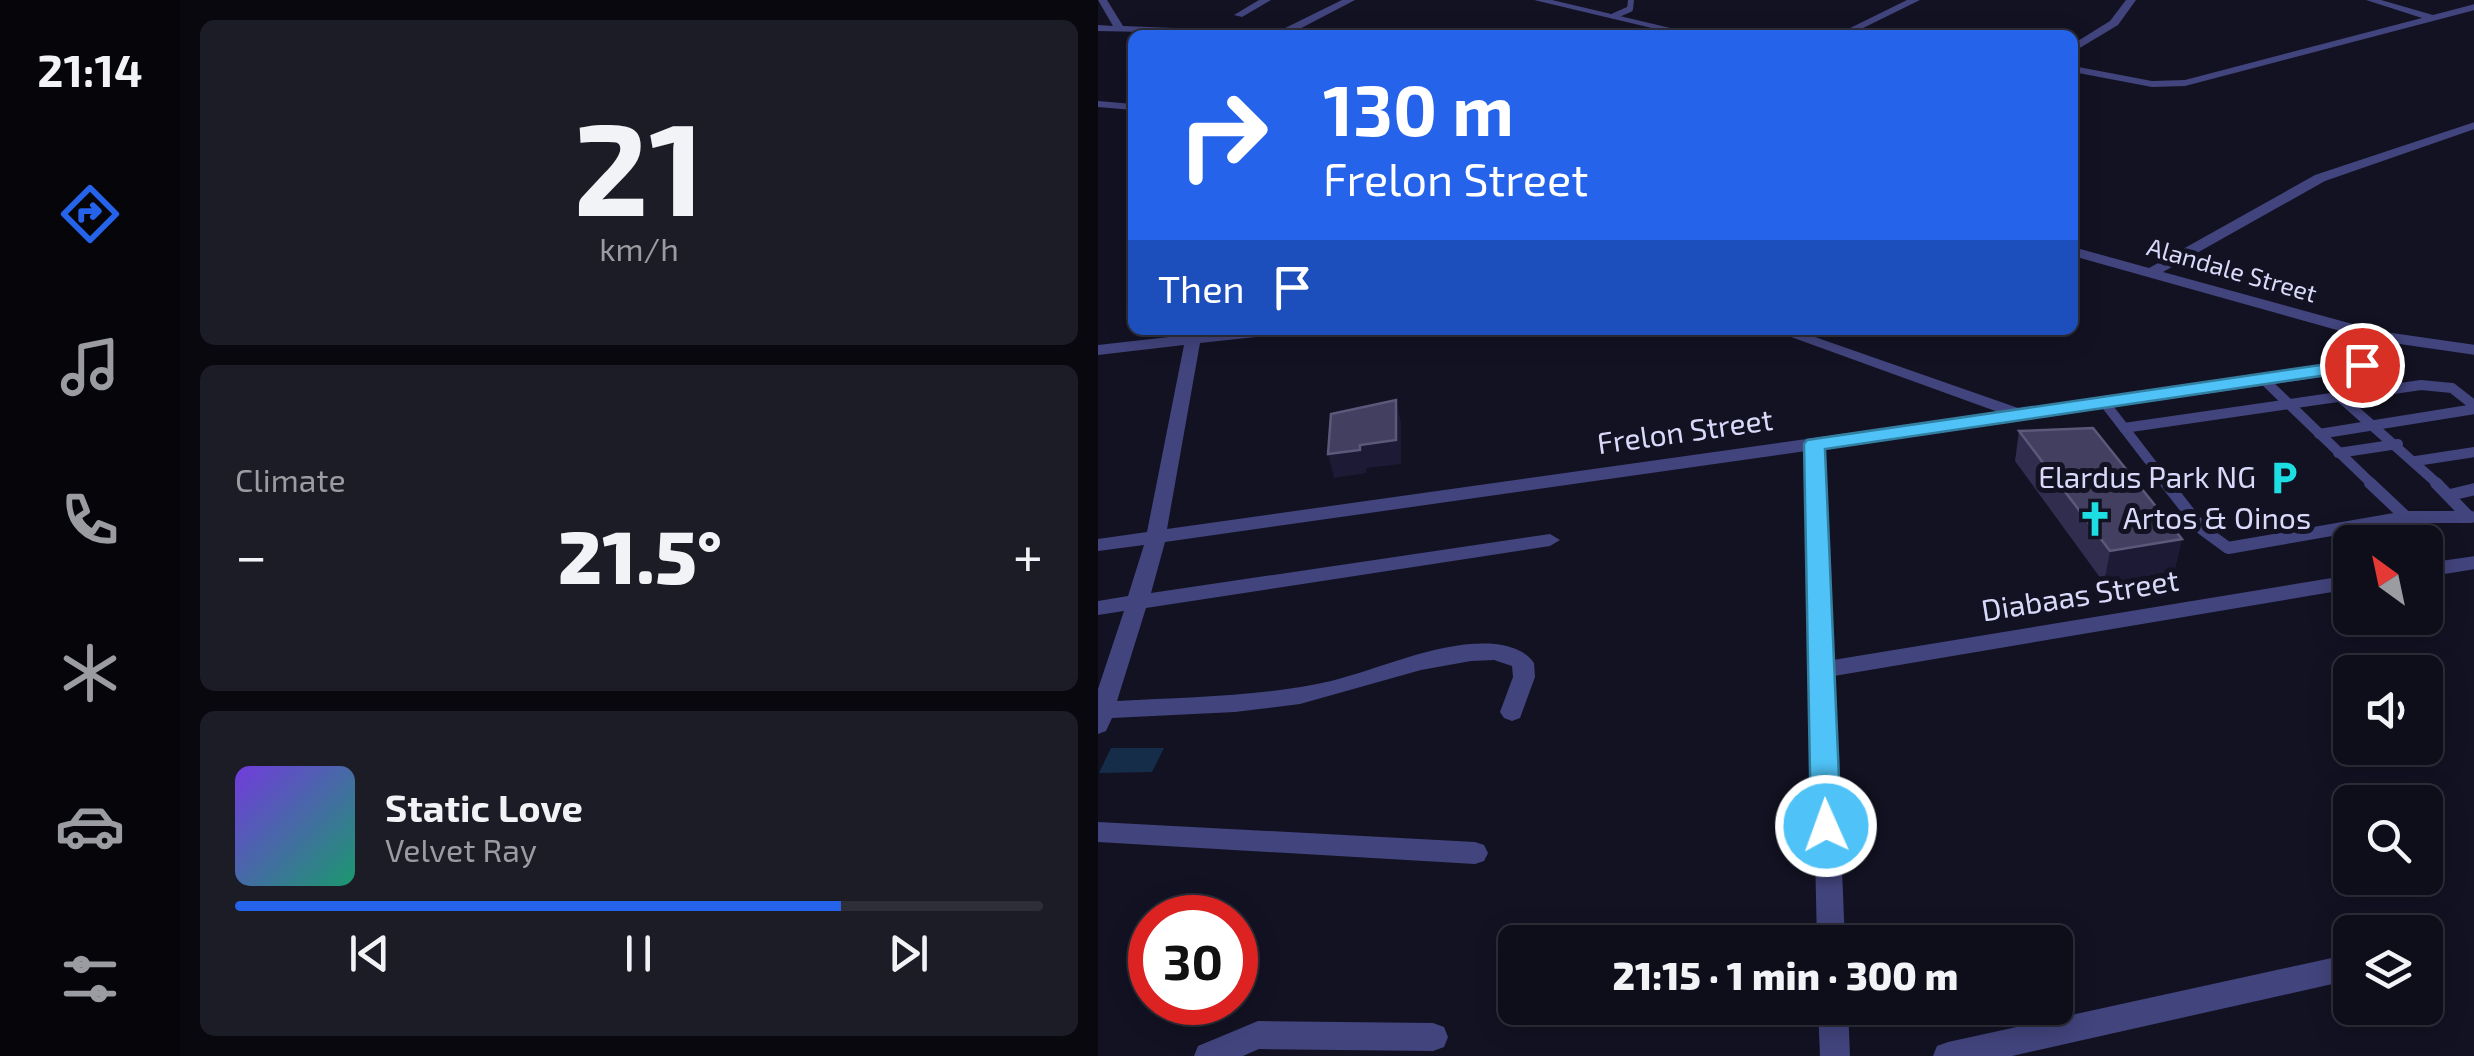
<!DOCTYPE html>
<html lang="en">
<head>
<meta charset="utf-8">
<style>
  :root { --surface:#0e0e1a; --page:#1c1c27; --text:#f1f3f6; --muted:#9b9ca2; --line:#2e2e39; --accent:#2563eb }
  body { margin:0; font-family:"Exo 2",sans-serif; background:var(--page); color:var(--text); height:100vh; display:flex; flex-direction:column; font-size:38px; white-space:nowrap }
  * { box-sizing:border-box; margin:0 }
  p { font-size:32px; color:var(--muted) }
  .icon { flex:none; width:55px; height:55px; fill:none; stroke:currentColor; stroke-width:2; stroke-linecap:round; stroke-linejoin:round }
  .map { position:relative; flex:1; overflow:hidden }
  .sheet { display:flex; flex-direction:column; gap:20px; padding:20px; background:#08080e; width:918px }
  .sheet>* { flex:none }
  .guide { position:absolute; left:30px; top:30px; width:950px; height:305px; border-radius:15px; box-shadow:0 5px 25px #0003,0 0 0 2px var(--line); background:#2563eb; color:#fff; overflow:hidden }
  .needle { width:65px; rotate:327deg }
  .fabs { position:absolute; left:1235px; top:525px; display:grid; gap:20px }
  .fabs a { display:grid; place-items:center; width:110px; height:110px; border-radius:15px; background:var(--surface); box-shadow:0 5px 25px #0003,0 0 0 2px var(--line); font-size:50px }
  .speed { position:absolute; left:30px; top:895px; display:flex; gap:20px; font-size:50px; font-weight:700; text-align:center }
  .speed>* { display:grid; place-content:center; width:130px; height:130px; border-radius:50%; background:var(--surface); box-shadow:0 5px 25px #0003,0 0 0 2px var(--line); line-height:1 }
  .speed .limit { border:15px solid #d22; background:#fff; color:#111 }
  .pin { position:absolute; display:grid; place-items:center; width:85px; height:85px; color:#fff; margin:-42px; border:5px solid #fff; border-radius:50%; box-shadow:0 2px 10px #0007 }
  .me { position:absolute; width:110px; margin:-55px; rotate:358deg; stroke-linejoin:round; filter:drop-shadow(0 0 8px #0008) }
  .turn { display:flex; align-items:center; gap:35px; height:210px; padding:0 30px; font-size:45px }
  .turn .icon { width:130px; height:130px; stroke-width:2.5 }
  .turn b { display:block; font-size:70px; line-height:85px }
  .then { display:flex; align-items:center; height:95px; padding:0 30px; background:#0003; gap:20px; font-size:38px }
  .big { font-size:75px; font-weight:800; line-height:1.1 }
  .sheet .card { flex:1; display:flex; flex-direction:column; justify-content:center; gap:15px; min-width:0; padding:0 35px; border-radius:15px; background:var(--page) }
  .sheet .dial { align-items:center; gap:0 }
  .dial b { font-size:130px; line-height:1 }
  .song { display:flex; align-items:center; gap:30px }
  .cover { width:120px; height:120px; border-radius:15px; background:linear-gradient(135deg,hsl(260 70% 55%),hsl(160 70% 35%)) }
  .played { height:10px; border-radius:5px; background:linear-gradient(90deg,var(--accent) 75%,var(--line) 75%) }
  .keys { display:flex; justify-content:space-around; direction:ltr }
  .heat { display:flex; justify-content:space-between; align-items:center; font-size:55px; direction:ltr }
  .trip { position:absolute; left:400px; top:925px; width:575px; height:100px; border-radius:15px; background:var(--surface); box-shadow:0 5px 25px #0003,0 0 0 2px var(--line); font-weight:800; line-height:100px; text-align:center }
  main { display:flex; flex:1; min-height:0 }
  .dock { display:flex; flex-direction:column; width:180px; justify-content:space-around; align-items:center; background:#06060a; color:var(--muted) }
  .dock .icon { width:70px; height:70px }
  .dock .active { color:var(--accent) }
  .dock b { font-size:45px; color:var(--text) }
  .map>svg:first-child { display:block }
</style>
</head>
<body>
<main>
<nav class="dock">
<b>21:14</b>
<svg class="icon active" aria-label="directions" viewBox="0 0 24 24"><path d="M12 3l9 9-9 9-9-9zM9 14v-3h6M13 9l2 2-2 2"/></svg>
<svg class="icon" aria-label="music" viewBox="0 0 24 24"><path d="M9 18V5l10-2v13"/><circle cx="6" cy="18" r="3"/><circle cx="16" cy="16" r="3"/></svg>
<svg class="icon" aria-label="phone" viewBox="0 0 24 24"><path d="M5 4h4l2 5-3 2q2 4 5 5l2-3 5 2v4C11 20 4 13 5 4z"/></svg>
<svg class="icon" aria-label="climate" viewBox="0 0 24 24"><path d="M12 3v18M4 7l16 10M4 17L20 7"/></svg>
<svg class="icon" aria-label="car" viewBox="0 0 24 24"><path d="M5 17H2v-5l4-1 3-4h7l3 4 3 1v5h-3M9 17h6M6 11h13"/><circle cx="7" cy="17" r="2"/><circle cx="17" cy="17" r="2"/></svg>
<svg class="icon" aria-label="filters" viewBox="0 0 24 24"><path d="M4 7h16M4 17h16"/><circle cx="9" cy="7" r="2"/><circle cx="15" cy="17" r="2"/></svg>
</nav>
<section class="sheet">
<div class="card dial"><b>21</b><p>km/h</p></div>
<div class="card"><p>Climate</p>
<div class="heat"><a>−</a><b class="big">21.5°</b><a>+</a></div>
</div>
<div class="card">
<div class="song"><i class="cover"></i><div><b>Static Love</b><p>Velvet Ray</p></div></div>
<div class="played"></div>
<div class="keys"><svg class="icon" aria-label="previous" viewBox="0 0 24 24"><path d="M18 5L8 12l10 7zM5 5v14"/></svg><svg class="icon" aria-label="pause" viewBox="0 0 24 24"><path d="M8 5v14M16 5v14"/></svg><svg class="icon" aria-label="next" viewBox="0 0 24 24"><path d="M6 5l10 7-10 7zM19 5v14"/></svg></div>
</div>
</section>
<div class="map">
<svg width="1377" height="1056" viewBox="0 0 1377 1056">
  <rect width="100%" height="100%" fill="#131223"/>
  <path fill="#162d49" d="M13,748h53l-12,24 -53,1z"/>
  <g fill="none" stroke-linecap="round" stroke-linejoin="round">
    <path stroke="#42447d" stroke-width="6" d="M516,16l16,-7 1,-9"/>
    <g stroke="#42447d" stroke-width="10">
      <path d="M1166,380l109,105"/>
      <path d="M1242,397l99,88"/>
      <path d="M1006,402l64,83"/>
      <path d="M1026,428l297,-43 31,3 23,18"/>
      <path d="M1221,434l156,-25"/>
      <path d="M1240,453l60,-9"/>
      <path d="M1318,461l59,-9"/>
    </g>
    <g stroke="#42447d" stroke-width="12">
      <path d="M1068,483l36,46 26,19 178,-31 -36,-34"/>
      <path d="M1338,483l32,33"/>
      <path d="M1352,495l25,-6"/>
      <path d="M1308,517h65"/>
    </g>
    <g fill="#42447d" fill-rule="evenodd">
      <path d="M0,0h9l16,26 154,6 65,-32h13l-67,35 -190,-4v-6l15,1z"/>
      <path d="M161,0h12l-29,17 -8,-2z"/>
      <path d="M436,0h18l148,35h-19z"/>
      <path d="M809,0h13l-71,35h-13z"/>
      <path d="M1028,0h10l-18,25 -45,27v-8l37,-23z"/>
      <path d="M1268,0h15l52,15 42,-11v6l-290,76 -33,1 -79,-15v-6l79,15 33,-1 237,-62z"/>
      <path d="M0,101l35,3v6l-35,-3z"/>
      <path d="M1377,122v7l-150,52 -162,91 215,59 97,14v10l-89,-13 1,7 -11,15 -25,9 -527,75 9,212 517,-85v14l-516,87 11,266h-28l-11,-491 -641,91 -14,51 399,-59 10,6 -10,6 -404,62 -29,93c72,-4 144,-4 214,-20 53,-13 108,-41 164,-37 15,2 30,6 39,19l1,14 -15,41 -8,3 -8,-3 -4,-6 13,-35 -1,-11 -18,-6 -23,1 -50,9 -121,34 -65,8 -123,6 -6,13 -8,3v-45l26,-78 -26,4v-14l30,-5 16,-51 -46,6v-12l49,-7 37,-187 -86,10v-10l133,-15h51l-8,5 -74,8 -33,186 831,-117 -226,-82h23l226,79 326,-46 17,-7 7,-7 -2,-10 -296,-83v-9l76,21 166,-93z"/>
      <path d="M1377,556v13l-49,8v-14z"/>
      <path d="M0,822l377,20 9,3 4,8 -4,8 -9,3 -377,-22z"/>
      <path d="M1252,954v26l-338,76h-79l4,-10 11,-4z"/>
      <path d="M720,1008h30l2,48h-30z"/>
      <path d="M160,1021l175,2 11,4 4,10 -4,10 -11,4 -174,-2 -16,7h-49l4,-10z"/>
    </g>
  </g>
  <path fill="#312d4f" d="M921,431l163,108 -8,32 -70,12 -89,-122z"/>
  <g fill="#1d1a36">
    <path d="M298,400l5,23v41l-35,4v5l-32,5 -6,-24z"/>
    <path d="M1084,539l-8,32 -70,12 6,-32z"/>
  </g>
  <g fill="#433f61" stroke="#5b5879" stroke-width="2.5">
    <path d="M298,400v40l-36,5v5l-32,4 3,-40z"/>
    <path d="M995,428l89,111 -72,12 -91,-120z"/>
  </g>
  <path fill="#4fc3f7" stroke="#337fa1" stroke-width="2.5" d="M1264,359l9,6 -3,4 -543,80 16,377 -5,8 -10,4 -10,-4 -5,-8 -7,-382 3,-4z"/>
  <defs>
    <symbol id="parking-bare" viewBox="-9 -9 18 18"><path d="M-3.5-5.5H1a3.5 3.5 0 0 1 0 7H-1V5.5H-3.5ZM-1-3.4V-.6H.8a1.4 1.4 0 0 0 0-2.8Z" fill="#1cdee3" stroke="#131223" stroke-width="2.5" paint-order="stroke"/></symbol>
    <symbol id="church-bare" viewBox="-9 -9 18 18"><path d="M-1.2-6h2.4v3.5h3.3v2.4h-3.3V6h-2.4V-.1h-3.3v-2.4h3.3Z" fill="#1cdee3" stroke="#131223" stroke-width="2.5" paint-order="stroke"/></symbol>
  </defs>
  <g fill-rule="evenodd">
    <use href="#parking-bare" x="1161" y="453" width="50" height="50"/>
    <use href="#church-bare" x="972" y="494" width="50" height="50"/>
  </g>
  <g text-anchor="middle" stroke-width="10" stroke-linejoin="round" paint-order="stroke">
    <g font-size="25" fill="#dad9fa" stroke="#131223">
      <text transform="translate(1134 270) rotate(16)" y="9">Alandale Street</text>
    </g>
    <g font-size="30" fill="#dad9fa" stroke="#131223">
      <text transform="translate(587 432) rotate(-8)" y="10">Frelon Street</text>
      <text transform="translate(982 596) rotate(-9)" y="10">Diabaas Street</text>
    </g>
    <g font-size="30" fill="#dad9fa" stroke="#131223" text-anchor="end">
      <text x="1158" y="488">Elardus Park NG</text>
      <text x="1025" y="529" text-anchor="start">Artos &amp; Oinos</text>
    </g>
  </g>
</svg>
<div class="fabs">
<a><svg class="needle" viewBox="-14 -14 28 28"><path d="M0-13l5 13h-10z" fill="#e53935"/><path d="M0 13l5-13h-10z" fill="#9b9ca2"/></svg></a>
<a><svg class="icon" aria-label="sound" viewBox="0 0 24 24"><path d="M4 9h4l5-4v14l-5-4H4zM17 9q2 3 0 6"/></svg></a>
<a><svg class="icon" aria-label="search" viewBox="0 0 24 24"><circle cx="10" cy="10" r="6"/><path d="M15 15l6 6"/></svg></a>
<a><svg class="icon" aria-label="layers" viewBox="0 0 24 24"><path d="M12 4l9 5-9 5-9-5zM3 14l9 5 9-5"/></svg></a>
</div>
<div class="speed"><div class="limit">30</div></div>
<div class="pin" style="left:1264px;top:365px;background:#d93025"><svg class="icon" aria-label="arrive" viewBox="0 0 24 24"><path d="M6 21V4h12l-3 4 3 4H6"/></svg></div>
<svg class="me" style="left:728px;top:826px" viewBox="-20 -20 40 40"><circle r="17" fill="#4fc3f7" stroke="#fff" stroke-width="3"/><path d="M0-11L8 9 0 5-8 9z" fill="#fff"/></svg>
<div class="trip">21:15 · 1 min · 300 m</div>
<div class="guide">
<div class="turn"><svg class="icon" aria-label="right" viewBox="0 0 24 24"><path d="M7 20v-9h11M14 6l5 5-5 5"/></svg><div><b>130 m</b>Frelon Street</div></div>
<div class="then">Then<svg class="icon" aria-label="arrive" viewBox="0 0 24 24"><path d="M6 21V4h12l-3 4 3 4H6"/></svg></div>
</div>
</div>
</main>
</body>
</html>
